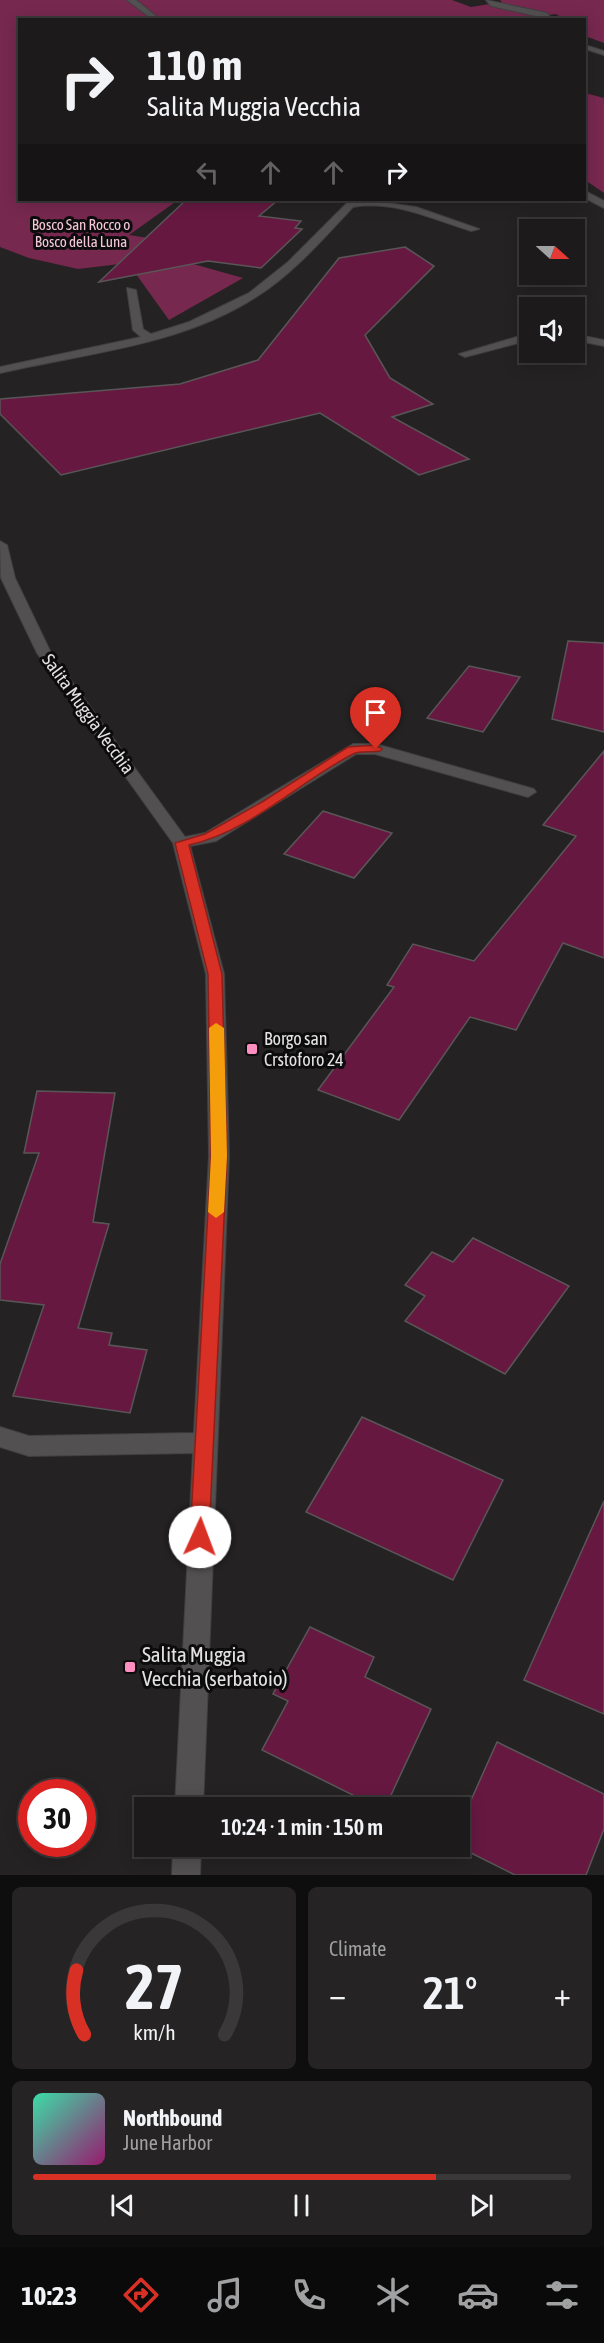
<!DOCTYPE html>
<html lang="en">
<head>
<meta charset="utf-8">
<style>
  :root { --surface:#1c1a1a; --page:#252323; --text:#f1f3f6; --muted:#a0a1a2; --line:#3a3839; --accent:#d93025 }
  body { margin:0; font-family:"Asap Condensed",sans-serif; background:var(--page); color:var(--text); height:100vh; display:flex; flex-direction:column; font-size:22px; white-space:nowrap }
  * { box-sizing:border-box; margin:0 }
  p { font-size:20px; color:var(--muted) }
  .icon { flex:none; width:33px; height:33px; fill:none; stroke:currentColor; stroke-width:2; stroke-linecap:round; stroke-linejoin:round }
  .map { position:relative; height:1875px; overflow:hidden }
  .sheet { display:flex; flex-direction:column; gap:12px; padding:12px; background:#0f0e0e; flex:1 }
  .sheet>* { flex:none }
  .banner { position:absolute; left:18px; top:18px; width:568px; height:183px; border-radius:0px; box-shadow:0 3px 15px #0003,0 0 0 2px var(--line); background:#1c1a1a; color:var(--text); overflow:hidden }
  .needle { width:39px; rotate:111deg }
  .controls { position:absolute; left:519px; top:219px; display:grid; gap:12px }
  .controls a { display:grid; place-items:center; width:66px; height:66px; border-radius:0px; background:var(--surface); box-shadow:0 3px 15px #0003,0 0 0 2px var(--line); font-size:30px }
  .speed { position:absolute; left:18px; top:1779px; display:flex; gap:12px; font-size:30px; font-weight:700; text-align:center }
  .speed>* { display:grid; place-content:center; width:78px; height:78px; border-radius:50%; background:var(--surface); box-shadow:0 3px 15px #0003,0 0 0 2px var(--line); line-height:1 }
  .speed .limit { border:9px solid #d22; background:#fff; color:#111 }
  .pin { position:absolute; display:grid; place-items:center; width:51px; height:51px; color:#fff; margin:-62px -26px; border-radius:50% 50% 50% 0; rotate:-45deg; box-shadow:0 0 6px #0007 }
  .pin .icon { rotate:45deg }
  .me { position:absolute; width:66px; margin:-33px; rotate:2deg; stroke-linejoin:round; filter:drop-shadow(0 0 4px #0008) }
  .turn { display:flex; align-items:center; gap:21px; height:126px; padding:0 30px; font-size:27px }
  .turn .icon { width:78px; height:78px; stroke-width:2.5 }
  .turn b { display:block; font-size:42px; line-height:51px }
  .lanes { display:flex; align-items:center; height:57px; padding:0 30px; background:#0003; justify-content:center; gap:30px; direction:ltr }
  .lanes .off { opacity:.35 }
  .big { font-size:45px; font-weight:600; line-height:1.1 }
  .sheet .card { flex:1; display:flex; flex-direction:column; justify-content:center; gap:9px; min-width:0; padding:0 21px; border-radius:9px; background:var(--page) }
  .sheet .dial { align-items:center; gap:0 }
  .dial svg { height:156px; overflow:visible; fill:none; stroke:var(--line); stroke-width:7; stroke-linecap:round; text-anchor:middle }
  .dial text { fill:var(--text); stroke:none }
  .song { display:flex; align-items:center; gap:18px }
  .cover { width:72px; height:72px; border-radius:9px; background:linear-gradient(135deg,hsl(160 70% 55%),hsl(320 70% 35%)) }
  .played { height:6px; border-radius:3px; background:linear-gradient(90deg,var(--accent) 75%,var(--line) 75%) }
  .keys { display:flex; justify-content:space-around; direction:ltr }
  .heat { display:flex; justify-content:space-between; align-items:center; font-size:33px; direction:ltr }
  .sheet .tiles { flex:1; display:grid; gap:12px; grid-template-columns:1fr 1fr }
  .card:last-child { grid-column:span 2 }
  .trip { position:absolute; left:134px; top:1797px; width:336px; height:60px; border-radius:0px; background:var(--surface); box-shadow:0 3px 15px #0003,0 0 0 2px var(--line); font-weight:600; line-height:60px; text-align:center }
  .dock { display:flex; height:96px; justify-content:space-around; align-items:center; background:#0b0a0a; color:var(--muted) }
  .dock .icon { width:42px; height:42px }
  .dock .selected { color:var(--accent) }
  .dock b { font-size:27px; color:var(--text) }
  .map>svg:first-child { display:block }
</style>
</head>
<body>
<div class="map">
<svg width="604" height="1875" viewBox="0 0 604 1875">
  <rect width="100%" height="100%" fill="#252223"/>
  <g fill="#77284f">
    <path d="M0,0h452l19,7 31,-5 -2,-2h104v43l-19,-7v-16l-22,-1 -7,-5 -39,6h-497v180h158l-49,35 51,8 -15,13 78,22 -74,42 -41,-57 -50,6 -49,-11 -29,-11z"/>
    <path d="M585,93l19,5v95l-19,-13z"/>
  </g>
  <g fill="#671841" stroke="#595657" stroke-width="1.5">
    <path d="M186,200h92l-19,16 42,5 -6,7 7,1 -41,39 -53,-7 -109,21z"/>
    <path d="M405,247l29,19 -69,69 25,43 43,26 -41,13 77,42 -50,16 -99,-62 -259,62 -61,-61v-15l180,-15 78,-24 81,-102z"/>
    <path d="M568,641l36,2v89l-52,-13z"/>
    <path d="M469,666l51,11 -37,55 -56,-14z"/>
    <path d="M604,751v207l-41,-15 -47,87 -46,-13 -71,103 -81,-30 76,-103 -7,-2 26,-41 61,17 102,-125 -33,-11z"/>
    <path d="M323,811l69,22 -38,45 -70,-24z"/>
    <path d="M37,1091l78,2 -22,129 16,2 -31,104 34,5 -3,12 38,5 -17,63 -117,-17 31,-91 -44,-5v-36l39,-111h-15z"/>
    <path d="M473,1238l96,48 -64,88 -100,-53 20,-25 -20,-11 27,-33 21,10z"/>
    <path d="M362,1417l141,63 -50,100 -147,-68z"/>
    <path d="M604,1501v213l-80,-34z"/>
    <path d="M310,1627l64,30 -9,20 66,32 -46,99h-6l-117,-58 26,-49 -15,-7z"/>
    <path d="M497,1742l107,52v35l-18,46h-71l-58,-29 2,-19z"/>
  </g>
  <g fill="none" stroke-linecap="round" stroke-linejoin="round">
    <defs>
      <g id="minor">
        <path d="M127,0h9l25,20h-8z"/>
        <path d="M486,0l61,13 6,7 -62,-14z"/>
        <path d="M585,45l19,6v4l-19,-6z"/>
        <path d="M585,191l19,10v7l-19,-10z"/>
        <path d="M365,200l51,7 63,22 -8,2c-39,-12 -77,-31 -118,-24 -30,32 -60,67 -97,90 -76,49 -170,56 -256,76v-6l141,-30 -8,-7 -6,-42 9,2 7,39 8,5 38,-12 60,-29 39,-31 59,-59z"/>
        <path d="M530,333v7l-65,17 -6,-3z"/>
        <path d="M574,334l30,6v6l-30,-6z"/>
        <path d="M0,541l7,4 8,33 36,75 134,184 20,-4 148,-89h23l158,45 2,3 -8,5 -153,-43h-19l-140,87 -26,5 34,128 5,182 -26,652h-28l18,-355 -164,3 -29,-9v-20l29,9 165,-3 15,-277 -3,-182 -33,-131 -136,-190 -36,-75z"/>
        <path d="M173,1846h28l-1,29h-28z"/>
      </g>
    </defs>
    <use href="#minor" stroke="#413f40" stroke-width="2"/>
    <use href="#minor" fill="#535051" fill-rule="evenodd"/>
  </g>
  <path fill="#d93025" stroke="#8d1f18" stroke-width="1.5" d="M376,745l6,4 -2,2c-9,2 -19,-1 -27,3 -56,29 -102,77 -164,91l33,129 5,182 -18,381 -2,6 -7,3 -7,-3 -3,-6 21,-381 -3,-182 -33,-131 30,-9 57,-32 86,-55z"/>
  <path fill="#f59e0b" d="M216,1023l8,5 3,128 -3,56 -8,6 -8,-6 3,-56 -2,-128z"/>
  <g fill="#fd8ebf" stroke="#0d0c0d" stroke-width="2">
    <rect x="246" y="1043" width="12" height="12" rx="3"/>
    <rect x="124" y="1661" width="12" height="12" rx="3"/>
  </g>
  <g text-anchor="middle" stroke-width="6" stroke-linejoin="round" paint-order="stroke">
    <g font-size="15" fill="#f6c6d8" stroke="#0d0c0d">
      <text x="81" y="230">Bosco San Rocco o<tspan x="81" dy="17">Bosco della Luna</tspan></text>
    </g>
    <g font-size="18" fill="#e4e2e3" stroke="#0d0c0d">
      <text transform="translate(88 714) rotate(54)" y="6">Salita Muggia Vecchia</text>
    </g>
    <g font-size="18" fill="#e4e2e3" stroke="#0d0c0d" text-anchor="start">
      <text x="264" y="1045">Borgo san<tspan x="264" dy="21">Crstoforo 24</tspan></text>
    </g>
    <g font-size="21" fill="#e4e2e3" stroke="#0d0c0d" text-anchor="start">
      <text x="142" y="1662">Salita Muggia<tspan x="142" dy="24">Vecchia (serbatoio)</tspan></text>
    </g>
  </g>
</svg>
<div class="controls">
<a><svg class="needle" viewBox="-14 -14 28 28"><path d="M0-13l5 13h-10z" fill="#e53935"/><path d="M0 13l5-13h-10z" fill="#a0a1a2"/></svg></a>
<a><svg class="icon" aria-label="sound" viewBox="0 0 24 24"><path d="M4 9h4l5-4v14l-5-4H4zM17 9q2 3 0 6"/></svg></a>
</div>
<div class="speed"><div class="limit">30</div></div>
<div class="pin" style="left:376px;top:749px;background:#d93025"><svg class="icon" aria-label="arrive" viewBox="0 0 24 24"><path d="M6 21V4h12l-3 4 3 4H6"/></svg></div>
<svg class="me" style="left:200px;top:1537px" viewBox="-20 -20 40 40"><circle r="19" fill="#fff"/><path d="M0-13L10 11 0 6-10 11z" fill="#d93025"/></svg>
<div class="trip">10:24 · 1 min · 150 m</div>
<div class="banner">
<div class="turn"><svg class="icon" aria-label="right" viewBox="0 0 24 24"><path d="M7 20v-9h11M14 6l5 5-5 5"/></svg><div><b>110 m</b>Salita Muggia Vecchia</div></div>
<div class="lanes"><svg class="icon off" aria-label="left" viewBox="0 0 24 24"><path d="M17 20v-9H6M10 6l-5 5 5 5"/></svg><svg class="icon off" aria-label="ahead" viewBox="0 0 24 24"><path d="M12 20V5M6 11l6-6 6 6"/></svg><svg class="icon off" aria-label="ahead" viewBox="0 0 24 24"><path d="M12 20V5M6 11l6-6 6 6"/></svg><svg class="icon" aria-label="right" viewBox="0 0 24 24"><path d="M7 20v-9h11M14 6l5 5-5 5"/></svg></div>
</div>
</div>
<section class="sheet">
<div class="tiles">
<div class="card dial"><svg viewBox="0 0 100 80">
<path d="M14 69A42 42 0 1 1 86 69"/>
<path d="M14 69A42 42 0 0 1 10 36" stroke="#d93025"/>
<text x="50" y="56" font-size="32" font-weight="700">27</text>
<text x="50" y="72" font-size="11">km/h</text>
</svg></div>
<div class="card"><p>Climate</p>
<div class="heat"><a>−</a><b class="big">21°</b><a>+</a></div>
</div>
<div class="card">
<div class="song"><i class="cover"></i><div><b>Northbound</b><p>June Harbor</p></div></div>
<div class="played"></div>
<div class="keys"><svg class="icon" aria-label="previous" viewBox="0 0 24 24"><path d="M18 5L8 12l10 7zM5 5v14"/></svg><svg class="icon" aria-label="pause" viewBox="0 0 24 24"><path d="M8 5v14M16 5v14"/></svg><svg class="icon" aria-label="next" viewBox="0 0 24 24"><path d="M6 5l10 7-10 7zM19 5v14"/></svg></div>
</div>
</div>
</section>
<nav class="dock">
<b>10:23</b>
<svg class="icon selected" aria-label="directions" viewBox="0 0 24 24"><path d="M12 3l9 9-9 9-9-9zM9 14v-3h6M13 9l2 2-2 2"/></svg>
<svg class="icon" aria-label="music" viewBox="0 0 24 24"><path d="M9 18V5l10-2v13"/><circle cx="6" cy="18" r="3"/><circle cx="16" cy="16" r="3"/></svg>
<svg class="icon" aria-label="phone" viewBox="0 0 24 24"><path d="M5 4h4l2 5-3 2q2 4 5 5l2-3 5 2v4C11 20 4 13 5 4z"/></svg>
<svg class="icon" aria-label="climate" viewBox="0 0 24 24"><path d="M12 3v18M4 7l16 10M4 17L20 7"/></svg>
<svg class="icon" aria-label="car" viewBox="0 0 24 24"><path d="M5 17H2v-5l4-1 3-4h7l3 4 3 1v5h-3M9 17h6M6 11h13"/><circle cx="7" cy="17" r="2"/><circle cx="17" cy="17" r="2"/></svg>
<svg class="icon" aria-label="filters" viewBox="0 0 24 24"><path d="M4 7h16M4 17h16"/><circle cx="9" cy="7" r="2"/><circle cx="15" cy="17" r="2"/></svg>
</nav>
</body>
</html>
